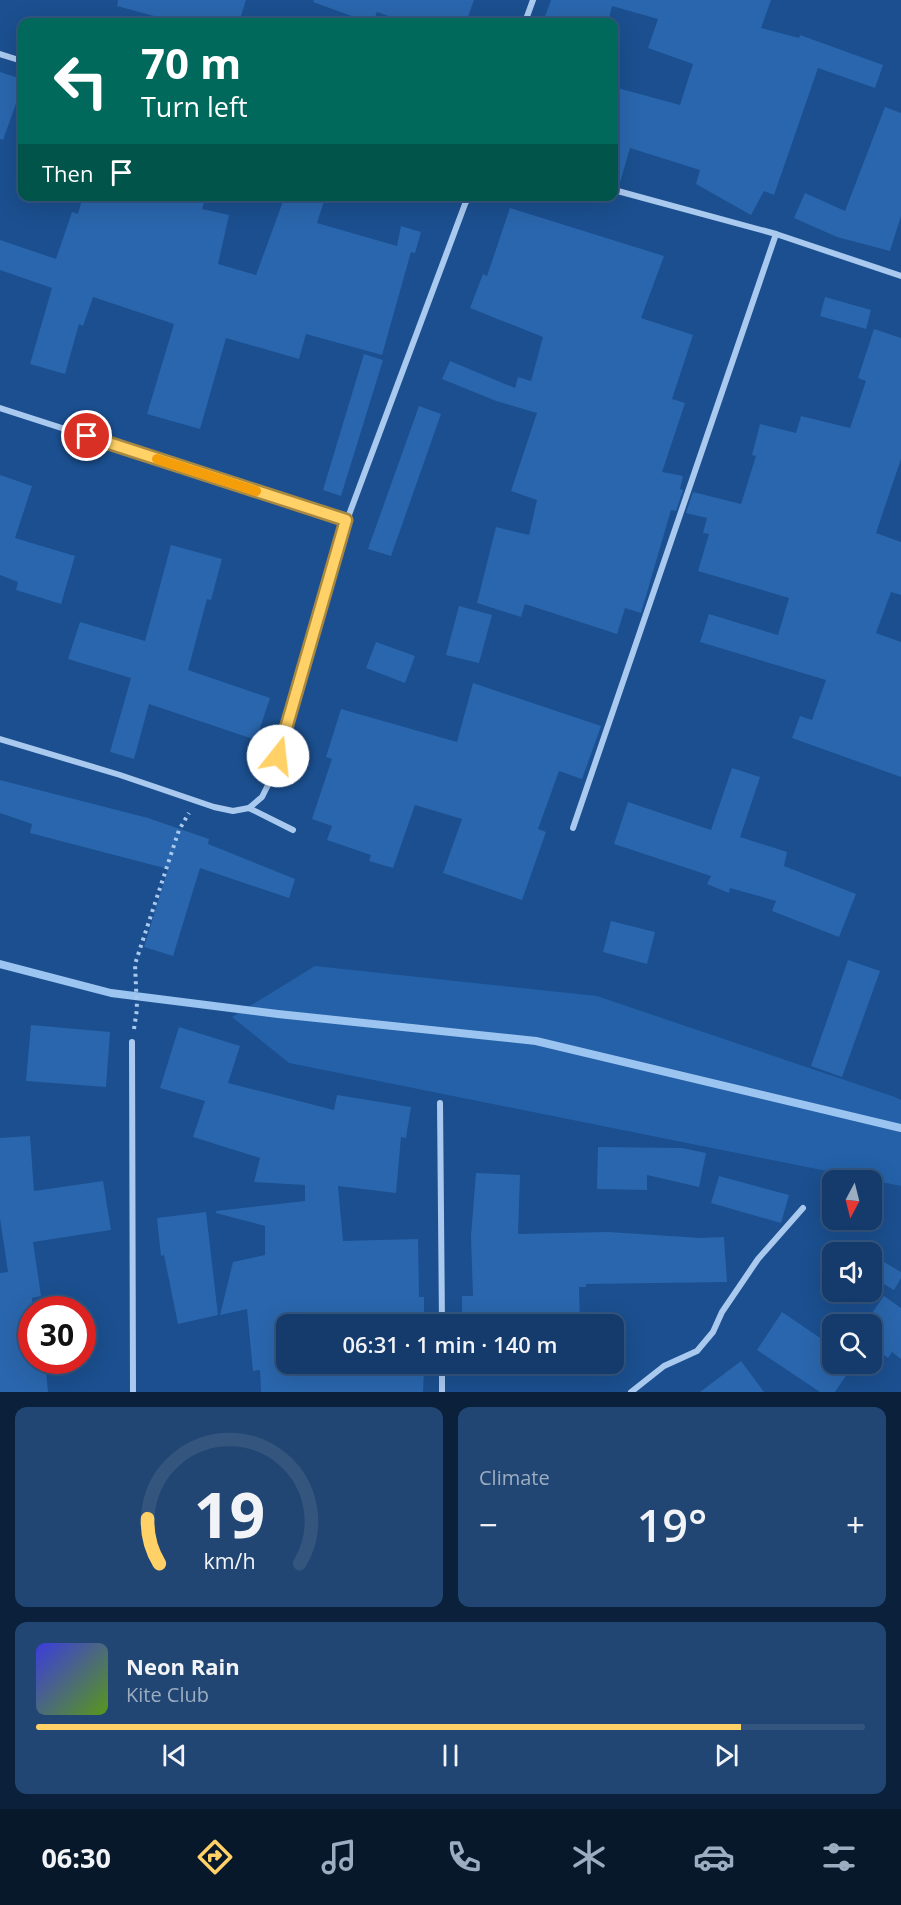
<!DOCTYPE html>
<html lang="en">
<head>
<meta charset="utf-8">
<style>
  :root { --surface:#143b6b; --page:#214673; --text:#f1f3f6; --muted:#9dadc1; --line:#33557e; --accent:#ffd166 }
  body { margin:0; font-family:"Open Sans",sans-serif; background:var(--page); color:var(--text); height:100vh; display:flex; flex-direction:column; font-size:22px; white-space:nowrap }
  * { box-sizing:border-box; margin:0 }
  p { font-size:20px; color:var(--muted) }
  .icon { flex:none; width:33px; height:33px; fill:none; stroke:currentColor; stroke-width:2; stroke-linecap:round; stroke-linejoin:round }
  .map { position:relative; height:1392px; overflow:hidden }
  .sheet { display:flex; flex-direction:column; gap:15px; padding:15px; background:#0b203b; flex:1 }
  .sheet>* { flex:none }
  .guide { position:absolute; left:18px; top:18px; width:600px; height:183px; border-radius:12px; box-shadow:0 6px 24px #0002,0 0 0 2px var(--line); background:#00695c; color:#fff; overflow:hidden }
  .needle { width:39px; rotate:187deg }
  .buttons { position:absolute; left:822px; top:1170px; display:grid; gap:12px }
  .buttons a { display:grid; place-items:center; width:60px; height:60px; border-radius:12px; background:var(--surface); box-shadow:0 6px 24px #0002,0 0 0 2px var(--line); font-size:30px }
  .speed { position:absolute; left:18px; top:1296px; display:flex; gap:12px; font-size:30px; font-weight:700; text-align:center }
  .speed>* { display:grid; place-content:center; width:78px; height:78px; border-radius:50%; background:var(--surface); box-shadow:0 6px 24px #0002,0 0 0 2px var(--line); line-height:1 }
  .speed .limit { border:9px solid #d22; background:#fff; color:#111 }
  .pin { position:absolute; display:grid; place-items:center; width:51px; height:51px; color:#fff; margin:-26px; border:3px solid #fff; border-radius:50%; box-shadow:0 2px 6px #0007 }
  .me { position:absolute; width:66px; margin:-33px; rotate:16deg; stroke-linejoin:round; filter:drop-shadow(0 0 4px #0008) }
  .turn { display:flex; align-items:center; gap:21px; height:126px; padding:0 24px; font-size:27px }
  .turn .icon { width:78px; height:78px; stroke-width:2.5 }
  .turn b { display:block; font-size:42px; line-height:51px }
  .then { display:flex; align-items:center; height:57px; padding:0 24px; background:#0003; gap:12px; font-size:22px }
  .big { font-size:45px; font-weight:600; line-height:1.1 }
  .sheet .widget { flex:1; display:flex; flex-direction:column; justify-content:center; gap:9px; min-width:0; padding:0 21px; border-radius:12px; background:var(--page) }
  .sheet .dial { align-items:center; gap:0 }
  .dial svg { height:156px; overflow:visible; fill:none; stroke:var(--line); stroke-width:7; stroke-linecap:round; text-anchor:middle }
  .dial text { fill:var(--text); stroke:none }
  .song { display:flex; align-items:center; gap:18px }
  .cover { width:72px; height:72px; border-radius:9px; background:linear-gradient(135deg,hsl(240 70% 55%),hsl(90 70% 35%)) }
  .played { height:6px; border-radius:3px; background:linear-gradient(90deg,var(--accent) 85%,var(--line) 85%) }
  .keys { display:flex; justify-content:space-around; direction:ltr }
  .heat { display:flex; justify-content:space-between; align-items:center; font-size:33px; direction:ltr }
  .sheet .tiles { flex:1; display:grid; gap:15px; grid-template-columns:1fr 1fr }
  .widget:last-child { grid-column:span 2 }
  .trip { position:absolute; left:276px; top:1314px; width:348px; height:60px; border-radius:12px; background:var(--surface); box-shadow:0 6px 24px #0002,0 0 0 2px var(--line); font-weight:600; line-height:60px; text-align:center }
  .dock { display:flex; height:96px; justify-content:space-around; align-items:center; background:#08182b; color:var(--muted) }
  .dock .icon { width:42px; height:42px }
  .dock .on { color:var(--accent) }
  .dock b { font-size:27px; color:var(--text) }
  .map>svg:first-child { display:block }
</style>
</head>
<body>
<div class="map">
<svg width="901" height="1392" viewBox="0 0 901 1392">
  <rect width="100%" height="100%" fill="#1b4f8f"/>
  <path fill="#2461a8" d="M315,966l282,30 298,101 6,3v86l-612,-123 -57,-46z"/>
  <g fill="none" stroke-linecap="round" stroke-linejoin="round">
    <path stroke="#9cc4f0" stroke-width="8" d="M0,964l111,29 167,21 258,27 365,87"/>
  </g>
  <g fill="#2a66ad">
    <path d="M118,0h128l-7,22h-75l1,-3 -48,-13z"/>
    <path d="M314,0h160l-8,22h-60l-29,-10 -4,10h-5l-55,-20z"/>
    <path d="M551,0h220l-10,28 38,10 1,-3 83,30 -8,23 -57,-20 -44,127 -10,-4 -13,24 -55,-31 4,-14 -70,-22 -11,38 -5,-1v-98l66,18 13,-41 -45,-16 10,-29 -46,-13 -4,16h-65z"/>
    <path d="M0,72l22,7v20l-4,-1 -15,42 -3,-1z"/>
    <path d="M885,107l16,6v103l-11,35 -53,-14 -43,-19 11,-25 40,18z"/>
    <path d="M83,196h123l-4,13 27,6 -11,49 38,11 29,-79h26l13,5 -7,22 80,23 4,-20 20,6 -6,21 -4,-1 -29,103 -76,-21 -7,25 -73,-21 -26,91 -53,-15 27,-90 -81,-27 -10,29 -4,-2 -14,50 -35,-10 22,-76 -52,-18v-30l56,19 16,-47 6,2z"/>
    <path d="M510,208l154,48 -23,62 52,17 -21,64 13,4 -23,69 21,4 -3,13 3,1 -7,21 -5,-1 -30,103 -16,-5 -8,26 -92,-30 -4,13 -44,-14 19,-76 33,8 8,-35 -26,-9 26,-78 -41,-12 -54,-22 8,-18 65,27 3,-11 13,4 12,-44 -73,-29 13,-34 4,2z"/>
    <path d="M825,297l46,13 -5,19 -46,-13z"/>
    <path d="M874,329l27,9v121l-25,74 25,9v53l-10,-3 -15,41 25,9v135l-109,-39 8,-22 12,4 14,-40 -126,-38 9,-28 69,21 11,-37 -91,-27 11,-37 -6,-1 4,-15 -21,-5 7,-21 48,12 15,-48 -4,-1 8,-31 36,9 5,-17 49,12 16,-47 -8,-3z"/>
    <path d="M364,354l19,6 -42,136 -18,-6z"/>
    <path d="M419,406l22,8 -50,142 -23,-7z"/>
    <path d="M0,475l32,11 -17,52 60,18 -14,48 -45,-14 2,-8 -18,-7z"/>
    <path d="M171,545l51,14 -11,41 -4,-1 -19,71 82,28 -14,42 -107,-36 -15,55 -24,-7 21,-74 -63,-19 12,-37 65,19z"/>
    <path d="M459,606l33,9 -13,48 -33,-8z"/>
    <path d="M376,642l39,14 -10,27 -39,-15z"/>
    <path d="M473,683l128,43 -19,53 -23,-8 -21,58 8,3 -24,68 -79,-27 19,-54 -47,-14 -22,63 -24,-7 2,-6 -44,-15 5,-14 -20,-7 20,-60 -6,-2 15,-48 116,33z"/>
    <path d="M732,768l28,9 -20,60 47,15 -3,14 72,28 -17,43 -67,-26 4,-10 -46,-13 -1,5 -22,-9 4,-8 -97,-32 14,-42 83,28z"/>
    <path d="M0,780l148,38 61,21 -1,5 87,35 -6,19 -89,-30 -27,88 -29,-9 24,-78 -138,-36 2,-9 -32,-11z"/>
    <path d="M611,921l44,11 -8,32 -44,-12z"/>
    <path d="M848,960l32,11 -38,106 -31,-11z"/>
    <path d="M31,1025l79,7 -4,55 -80,-6z"/>
    <path d="M179,1027l61,19 -12,37 106,27 3,-15 74,12 -5,31 -5,-1 -5,56 -58,-7 5,55 75,-2 1,58h5v27h-141l4,43 137,2 -1,23h-162l-1,-22 -7,1 -6,-62 -27,6 13,-53 32,-7v-29l-49,-13v-2l89,-10v-16l-51,-3 6,-24 -67,-21 12,-36 -45,-13z"/>
    <path d="M30,1136l4,55 69,-10 8,49 -78,12 8,54 -9,2v62h13l3,32h-48v-119l8,-1 -8,-54v-80z"/>
    <path d="M598,1147l84,1 24,5 -7,34 -52,-12v15l-50,-1z"/>
    <path d="M476,1173l44,2 -2,59 90,-2 93,6 23,-1 3,45 -141,2v3h-7l1,37h-90v-7h-28v-21h11l-2,-60z"/>
    <path d="M719,1176l70,19 -8,28 -70,-20z"/>
    <path d="M206,1212l12,103 -40,9 -14,-69 -3,1 -4,-38z"/>
    <path d="M872,1255l29,17v6l-7,12 -22,-13z"/>
    <path d="M884,1296l17,12v51l-9,-7 -4,6 -16,-12v-33z"/>
    <path d="M782,1312l50,34v18h22l-19,28h-15l-63,-42z"/>
    <path d="M741,1361l23,31h-64z"/>
  </g>
  <g fill="none" stroke-linecap="round" stroke-linejoin="round">
    <path stroke="#a9c9ee" stroke-width="4" stroke-dasharray="3 4.5" stroke-linecap="butt" d="M134,1029l3,-20 -2,-45 44,-134 10,-17"/>
    <g stroke="#a9c9ee" stroke-width="6">
      <path d="M525,22l8,-22"/>
      <path d="M0,54l22,7"/>
      <path d="M614,190l162,44 125,42"/>
      <path d="M454,196l13,5"/>
      <path d="M0,408l347,112"/>
      <path d="M0,739l120,36 94,32 19,4 16,-3 44,22"/>
      <path d="M249,808l13,-11 10,-20 75,-257 121,-324"/>
      <path d="M573,828l203,-594"/>
      <path d="M132,1042l1,350"/>
      <path d="M440,1103l2,221"/>
      <path d="M442,1364v28"/>
      <path d="M631,1392l33,-26 33,-15 16,-19 9,-20 36,-53 45,-51"/>
    </g>
  </g>
  <g fill="none" stroke-linecap="round" stroke-linejoin="round">
    <defs>
      <path id="route" d="M87,436l259,84 -68,236"/>
    </defs>
    <use href="#route" stroke="#a68842" stroke-width="15"/>
    <use href="#route" stroke="#ffd166" stroke-width="10"/>
    <path stroke="#f59e0b" stroke-width="10" d="M157,459l99,32"/>
  </g>
</svg>
<div class="buttons">
<a><svg class="needle" viewBox="-14 -14 28 28"><path d="M0-13l5 13h-10z" fill="#e53935"/><path d="M0 13l5-13h-10z" fill="#9dadc1"/></svg></a>
<a><svg class="icon" aria-label="sound" viewBox="0 0 24 24"><path d="M4 9h4l5-4v14l-5-4H4zM17 9q2 3 0 6"/></svg></a>
<a><svg class="icon" aria-label="search" viewBox="0 0 24 24"><circle cx="10" cy="10" r="6"/><path d="M15 15l6 6"/></svg></a>
</div>
<div class="speed"><div class="limit">30</div></div>
<div class="pin" style="left:87px;top:436px;background:#d93025"><svg class="icon" aria-label="arrive" viewBox="0 0 24 24"><path d="M6 21V4h12l-3 4 3 4H6"/></svg></div>
<svg class="me" style="left:278px;top:756px" viewBox="-20 -20 40 40"><circle r="19" fill="#fff"/><path d="M0-13L10 11 0 6-10 11z" fill="#ffd166"/></svg>
<div class="trip">06:31 · 1 min · 140 m</div>
<div class="guide">
<div class="turn"><svg class="icon" aria-label="left" viewBox="0 0 24 24"><path d="M17 20v-9H6M10 6l-5 5 5 5"/></svg><div><b>70 m</b>Turn left</div></div>
<div class="then">Then<svg class="icon" aria-label="arrive" viewBox="0 0 24 24"><path d="M6 21V4h12l-3 4 3 4H6"/></svg></div>
</div>
</div>
<section class="sheet">
<div class="tiles">
<div class="widget dial"><svg viewBox="0 0 100 80">
<path d="M14 69A42 42 0 1 1 86 69"/>
<path d="M14 69A42 42 0 0 1 8 46" stroke="#ffd166"/>
<text x="50" y="56" font-size="32" font-weight="700">19</text>
<text x="50" y="72" font-size="11">km/h</text>
</svg></div>
<div class="widget"><p>Climate</p>
<div class="heat"><a>−</a><b class="big">19°</b><a>+</a></div>
</div>
<div class="widget">
<div class="song"><i class="cover"></i><div><b>Neon Rain</b><p>Kite Club</p></div></div>
<div class="played"></div>
<div class="keys"><svg class="icon" aria-label="previous" viewBox="0 0 24 24"><path d="M18 5L8 12l10 7zM5 5v14"/></svg><svg class="icon" aria-label="pause" viewBox="0 0 24 24"><path d="M8 5v14M16 5v14"/></svg><svg class="icon" aria-label="next" viewBox="0 0 24 24"><path d="M6 5l10 7-10 7zM19 5v14"/></svg></div>
</div>
</div>
</section>
<nav class="dock">
<b>06:30</b>
<svg class="icon on" aria-label="directions" viewBox="0 0 24 24"><path d="M12 3l9 9-9 9-9-9zM9 14v-3h6M13 9l2 2-2 2"/></svg>
<svg class="icon" aria-label="music" viewBox="0 0 24 24"><path d="M9 18V5l10-2v13"/><circle cx="6" cy="18" r="3"/><circle cx="16" cy="16" r="3"/></svg>
<svg class="icon" aria-label="phone" viewBox="0 0 24 24"><path d="M5 4h4l2 5-3 2q2 4 5 5l2-3 5 2v4C11 20 4 13 5 4z"/></svg>
<svg class="icon" aria-label="climate" viewBox="0 0 24 24"><path d="M12 3v18M4 7l16 10M4 17L20 7"/></svg>
<svg class="icon" aria-label="car" viewBox="0 0 24 24"><path d="M5 17H2v-5l4-1 3-4h7l3 4 3 1v5h-3M9 17h6M6 11h13"/><circle cx="7" cy="17" r="2"/><circle cx="17" cy="17" r="2"/></svg>
<svg class="icon" aria-label="filters" viewBox="0 0 24 24"><path d="M4 7h16M4 17h16"/><circle cx="9" cy="7" r="2"/><circle cx="15" cy="17" r="2"/></svg>
</nav>
</body>
</html>
